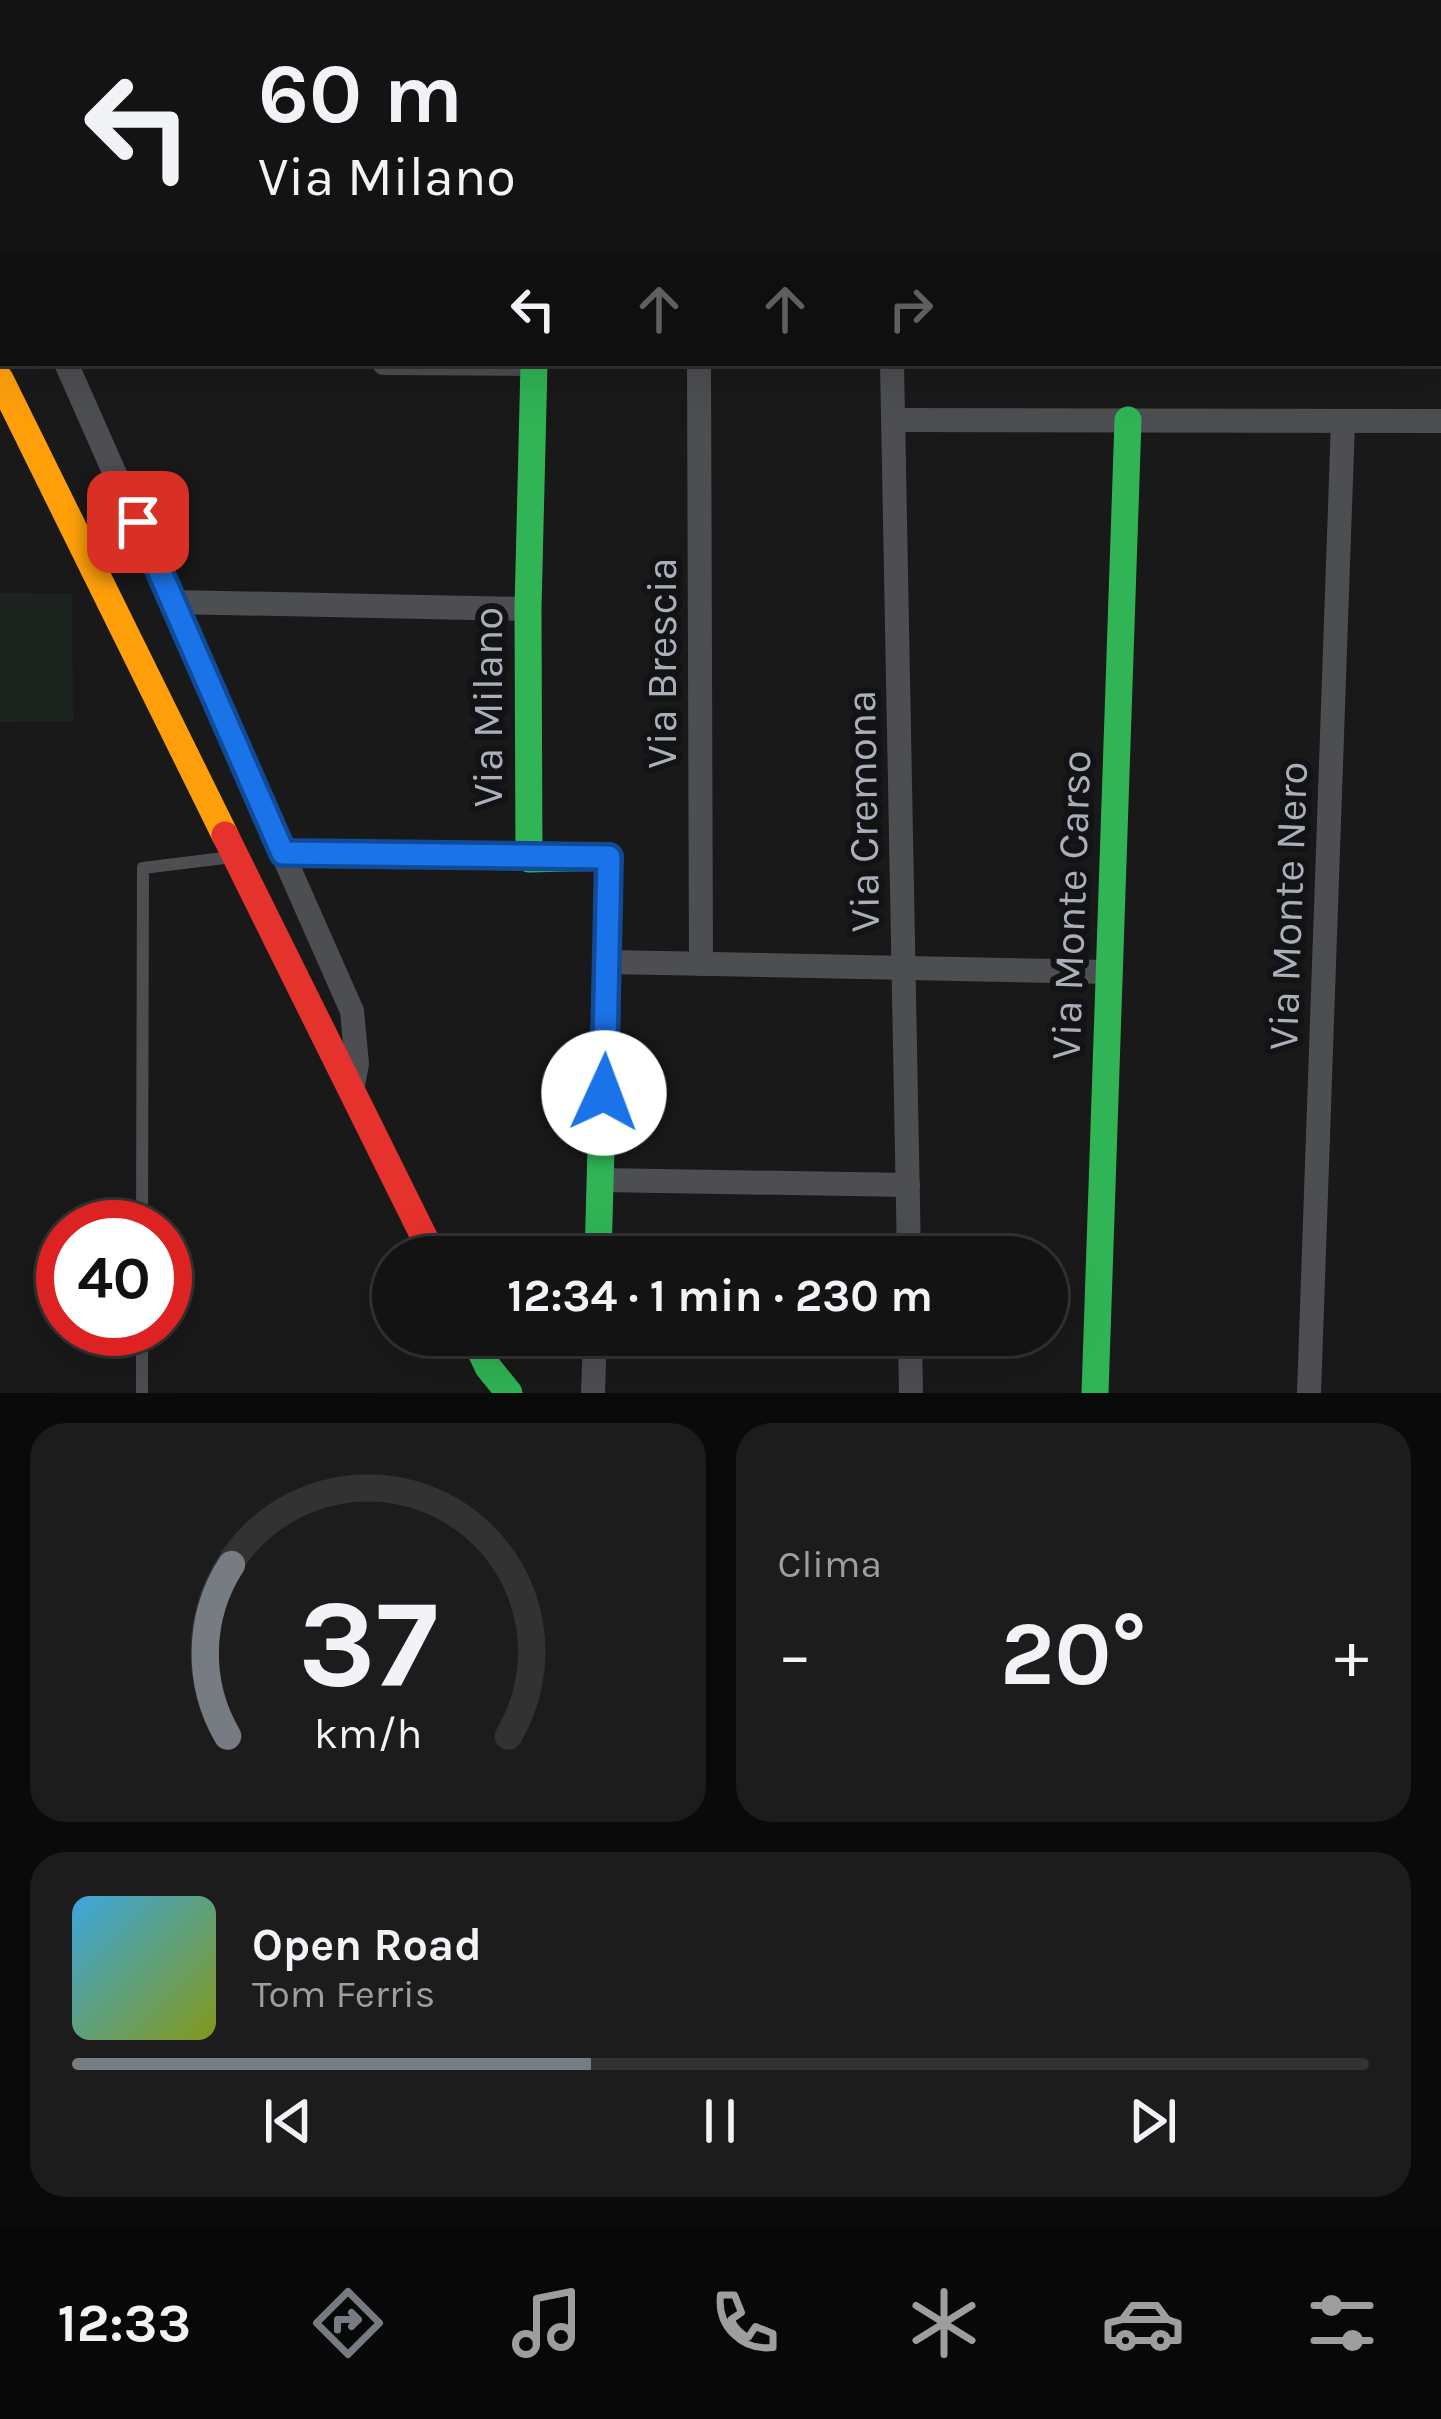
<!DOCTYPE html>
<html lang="it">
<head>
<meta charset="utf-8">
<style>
  :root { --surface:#131313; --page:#1c1c1c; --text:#f1f3f6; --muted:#9d9ea0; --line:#323233; --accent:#777b82 }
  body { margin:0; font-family:Karla,sans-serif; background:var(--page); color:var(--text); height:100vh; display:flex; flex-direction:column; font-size:45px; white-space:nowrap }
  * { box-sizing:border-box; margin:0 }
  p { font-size:39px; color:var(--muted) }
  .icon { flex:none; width:66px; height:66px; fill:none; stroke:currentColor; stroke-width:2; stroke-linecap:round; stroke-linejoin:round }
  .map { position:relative; height:1393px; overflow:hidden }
  .sheet { display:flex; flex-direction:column; gap:30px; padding:30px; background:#0a0a0a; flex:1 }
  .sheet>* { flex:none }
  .guide { position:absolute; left:0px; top:0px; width:1443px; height:366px; box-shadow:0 12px 48px #0002,0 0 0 3px var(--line); background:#131313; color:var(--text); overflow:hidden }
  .speed { position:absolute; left:36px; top:1200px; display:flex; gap:24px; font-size:60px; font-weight:700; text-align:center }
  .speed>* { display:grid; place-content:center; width:156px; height:156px; border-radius:50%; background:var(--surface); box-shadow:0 12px 48px #0002,0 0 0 3px var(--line); line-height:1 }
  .speed .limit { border:18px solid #d22; background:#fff; color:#111 }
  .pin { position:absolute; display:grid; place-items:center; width:102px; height:102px; color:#fff; margin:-51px; border-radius:24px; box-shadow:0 6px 18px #0006 }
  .me { position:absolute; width:132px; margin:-66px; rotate:2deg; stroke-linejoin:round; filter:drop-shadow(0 0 9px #0008) }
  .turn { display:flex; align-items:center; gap:42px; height:252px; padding:0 60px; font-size:54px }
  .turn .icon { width:156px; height:156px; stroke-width:2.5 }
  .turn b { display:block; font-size:84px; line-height:102px }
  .lanes { display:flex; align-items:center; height:114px; padding:0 60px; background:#0003; justify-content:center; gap:60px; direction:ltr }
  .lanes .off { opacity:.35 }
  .big { font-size:90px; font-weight:700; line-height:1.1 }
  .sheet .tile { flex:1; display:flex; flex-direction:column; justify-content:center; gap:18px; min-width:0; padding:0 42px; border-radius:36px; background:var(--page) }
  .sheet .dial { align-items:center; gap:0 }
  .dial svg { height:312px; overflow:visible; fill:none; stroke:var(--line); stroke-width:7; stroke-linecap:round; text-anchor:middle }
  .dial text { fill:var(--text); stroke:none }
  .song { display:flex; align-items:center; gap:36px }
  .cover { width:144px; height:144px; border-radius:18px; background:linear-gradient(135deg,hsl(200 70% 55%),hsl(70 70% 35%)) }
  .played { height:12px; border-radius:6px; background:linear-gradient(90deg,var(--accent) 40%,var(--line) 40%) }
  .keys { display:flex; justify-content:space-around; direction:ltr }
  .heat { display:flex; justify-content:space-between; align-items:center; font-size:66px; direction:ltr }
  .sheet .tiles { flex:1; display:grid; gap:30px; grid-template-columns:1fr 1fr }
  .tile:last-child { grid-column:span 2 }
  .trip { position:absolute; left:372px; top:1236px; width:696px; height:120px; border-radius:60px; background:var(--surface); box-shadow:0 12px 48px #0002,0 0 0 3px var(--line); font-weight:700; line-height:120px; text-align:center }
  .dock { display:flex; height:192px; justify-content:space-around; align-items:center; background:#080808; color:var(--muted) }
  .dock .icon { width:84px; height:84px }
  .dock .current { color:var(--accent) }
  .dock b { font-size:54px; color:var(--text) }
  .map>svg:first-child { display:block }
</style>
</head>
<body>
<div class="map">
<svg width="1441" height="1393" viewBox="0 0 1441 1393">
  <rect width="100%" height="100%" fill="#191919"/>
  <path fill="#1d231e" d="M0,593l72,1 1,127 -73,1z"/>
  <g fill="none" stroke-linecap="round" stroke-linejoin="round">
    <g stroke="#4d4e52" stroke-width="12">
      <path d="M142,1227l1,-359 89,-11"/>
      <path d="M142,1393v-64"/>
    </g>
    <g stroke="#4d4e52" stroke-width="24">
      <path d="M885,0v3"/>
      <path d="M545,3l1,-3"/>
      <path d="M1440,14h1"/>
      <path d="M0,92h3"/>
      <path d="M1440,136h1"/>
      <path d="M0,220l3,6"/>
      <path d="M66,363l286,648 5,53 -5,26"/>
      <path d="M384,363l150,1"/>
      <path d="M699,363l2,601"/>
      <path d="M892,363l17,894"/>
      <path d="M893,420l548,1"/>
      <path d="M173,602l355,7"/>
      <path d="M282,853l247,6"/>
      <path d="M608,962l502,10"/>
      <path d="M601,1180l307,5"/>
      <path d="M910,1335l1,58"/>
      <path d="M593,1393l2,-58"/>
      <path d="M1309,1393l34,-972"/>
    </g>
    <g stroke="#30b455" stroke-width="27">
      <path d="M534,363l-6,246 1,250 80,-2 -11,400"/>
      <path d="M473,1335l15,32 21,26"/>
      <path d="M1095,1393l33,-973"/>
    </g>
    <path stroke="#ff9f0a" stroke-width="27" d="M0,379l225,456"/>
    <path stroke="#e5322d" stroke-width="27" d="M225,835l209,422"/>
  </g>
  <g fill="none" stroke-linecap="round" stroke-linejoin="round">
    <defs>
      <path id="route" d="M138,522l145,331 326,4 -5,236"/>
    </defs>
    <use href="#route" stroke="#114b97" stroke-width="30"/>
    <use href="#route" stroke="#1a73e8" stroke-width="21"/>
  </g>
  <g text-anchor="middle" stroke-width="12" stroke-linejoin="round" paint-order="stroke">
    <g font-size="42" fill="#aab0ba" stroke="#131315">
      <text transform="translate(661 663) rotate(-90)" y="15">Via Brescia</text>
      <text transform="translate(487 707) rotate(-90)" y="15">Via Milano</text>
      <text transform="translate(862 811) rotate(-91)" y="15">Via Cremona</text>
      <text transform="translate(1070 905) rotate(-88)" y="15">Via Monte Carso</text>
      <text transform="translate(1287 906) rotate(-88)" y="15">Via Monte Nero</text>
    </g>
  </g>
</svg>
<div class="speed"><div class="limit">40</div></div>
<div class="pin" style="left:138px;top:522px;background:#d93025"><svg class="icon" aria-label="arrive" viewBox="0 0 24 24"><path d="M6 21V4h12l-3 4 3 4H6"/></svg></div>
<svg class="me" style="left:604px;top:1093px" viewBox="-20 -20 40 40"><circle r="19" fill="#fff"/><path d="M0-13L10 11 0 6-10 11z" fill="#1a73e8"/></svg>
<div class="trip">12:34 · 1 min · 230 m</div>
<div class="guide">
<div class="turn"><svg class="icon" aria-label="left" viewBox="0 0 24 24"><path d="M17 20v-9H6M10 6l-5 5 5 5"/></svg><div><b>60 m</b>Via Milano</div></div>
<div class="lanes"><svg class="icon" aria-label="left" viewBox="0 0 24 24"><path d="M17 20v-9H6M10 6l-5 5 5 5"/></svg><svg class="icon off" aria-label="ahead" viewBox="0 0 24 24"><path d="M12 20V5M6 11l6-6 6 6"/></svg><svg class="icon off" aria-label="ahead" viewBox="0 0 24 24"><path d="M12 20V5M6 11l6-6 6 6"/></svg><svg class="icon off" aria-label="right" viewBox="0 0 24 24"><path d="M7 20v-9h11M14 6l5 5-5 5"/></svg></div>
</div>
</div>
<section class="sheet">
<div class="tiles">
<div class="tile dial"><svg viewBox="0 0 100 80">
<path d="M14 69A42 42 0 1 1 86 69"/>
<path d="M14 69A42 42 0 0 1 15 25" stroke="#777b82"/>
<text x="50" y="56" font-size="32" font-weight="700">37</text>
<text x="50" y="72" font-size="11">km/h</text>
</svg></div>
<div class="tile"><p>Clima</p>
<div class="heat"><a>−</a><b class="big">20°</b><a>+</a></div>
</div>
<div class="tile">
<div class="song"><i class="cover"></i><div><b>Open Road</b><p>Tom Ferris</p></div></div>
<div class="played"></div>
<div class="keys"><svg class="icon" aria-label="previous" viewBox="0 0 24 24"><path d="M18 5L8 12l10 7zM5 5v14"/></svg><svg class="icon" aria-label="pause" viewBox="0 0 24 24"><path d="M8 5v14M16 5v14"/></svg><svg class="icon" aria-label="next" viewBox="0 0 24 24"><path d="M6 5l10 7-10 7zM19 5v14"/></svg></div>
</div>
</div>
</section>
<nav class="dock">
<b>12:33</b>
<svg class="icon current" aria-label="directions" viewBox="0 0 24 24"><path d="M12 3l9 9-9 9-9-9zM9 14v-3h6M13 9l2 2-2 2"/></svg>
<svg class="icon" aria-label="music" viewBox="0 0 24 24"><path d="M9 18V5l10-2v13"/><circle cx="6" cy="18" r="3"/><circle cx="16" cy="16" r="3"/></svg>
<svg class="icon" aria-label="phone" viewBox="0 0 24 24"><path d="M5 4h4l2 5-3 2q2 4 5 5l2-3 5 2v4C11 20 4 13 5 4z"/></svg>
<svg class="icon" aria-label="climate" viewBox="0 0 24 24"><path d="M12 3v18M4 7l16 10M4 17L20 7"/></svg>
<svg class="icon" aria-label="car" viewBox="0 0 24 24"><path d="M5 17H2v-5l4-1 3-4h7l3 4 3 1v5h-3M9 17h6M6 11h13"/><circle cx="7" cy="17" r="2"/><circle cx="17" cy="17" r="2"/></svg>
<svg class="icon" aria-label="filters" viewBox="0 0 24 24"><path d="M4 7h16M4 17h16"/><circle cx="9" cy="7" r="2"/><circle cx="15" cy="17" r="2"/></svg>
</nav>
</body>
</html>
